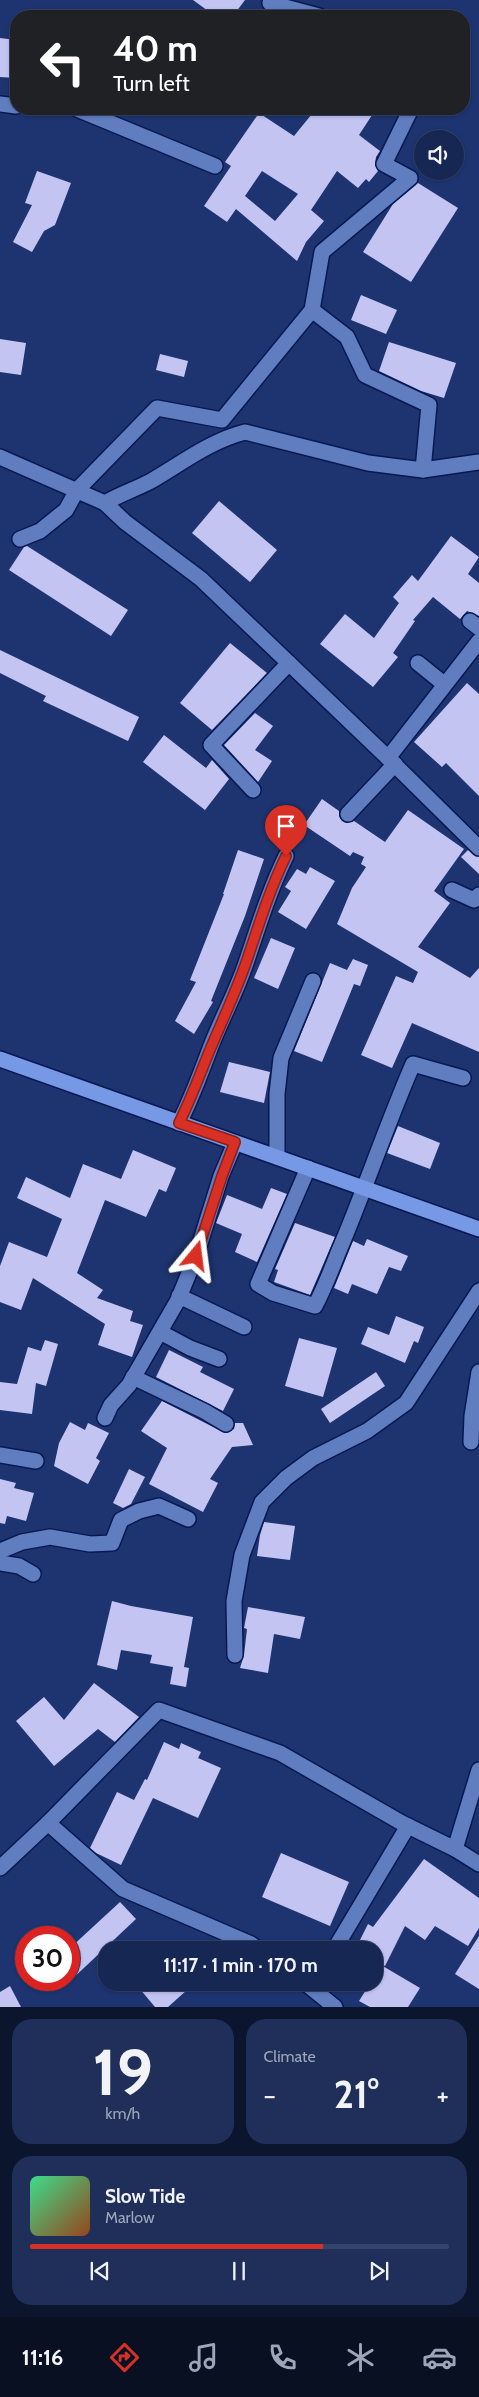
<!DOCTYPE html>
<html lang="en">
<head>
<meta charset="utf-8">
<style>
  :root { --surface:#162754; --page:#1f2f5a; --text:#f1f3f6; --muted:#9ea5b8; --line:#35446b; --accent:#d93025 }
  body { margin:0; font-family:Cabin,sans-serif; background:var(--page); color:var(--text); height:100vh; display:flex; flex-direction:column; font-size:19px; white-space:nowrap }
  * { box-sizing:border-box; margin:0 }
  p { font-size:16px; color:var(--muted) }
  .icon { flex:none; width:28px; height:28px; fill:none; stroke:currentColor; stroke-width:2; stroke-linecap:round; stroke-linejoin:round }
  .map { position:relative; height:2007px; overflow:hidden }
  .drawer { display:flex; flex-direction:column; gap:12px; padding:12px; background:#0c152e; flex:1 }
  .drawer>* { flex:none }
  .top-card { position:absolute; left:10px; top:10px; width:460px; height:105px; border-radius:20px; box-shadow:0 1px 4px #0004,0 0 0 1px var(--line); background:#202124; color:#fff; overflow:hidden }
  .buttons { position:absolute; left:414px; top:130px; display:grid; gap:10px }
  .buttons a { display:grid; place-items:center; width:50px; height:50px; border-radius:50%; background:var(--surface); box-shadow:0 1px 4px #0004,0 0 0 1px var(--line); font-size:25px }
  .speed { position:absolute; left:15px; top:1926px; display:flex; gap:10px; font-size:25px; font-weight:700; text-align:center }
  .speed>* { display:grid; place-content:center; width:65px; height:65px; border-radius:50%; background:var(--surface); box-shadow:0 1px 4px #0004,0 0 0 1px var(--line); line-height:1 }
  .speed .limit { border:8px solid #d22; background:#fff; color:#111 }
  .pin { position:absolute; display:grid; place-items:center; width:42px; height:42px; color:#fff; margin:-51px -21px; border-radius:50% 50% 50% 0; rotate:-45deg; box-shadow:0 0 5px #0007 }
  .pin .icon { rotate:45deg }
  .me { position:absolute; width:55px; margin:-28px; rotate:16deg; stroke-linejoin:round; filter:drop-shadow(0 0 4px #0008) }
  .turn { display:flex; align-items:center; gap:18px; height:105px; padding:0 20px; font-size:22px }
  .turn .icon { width:65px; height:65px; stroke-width:2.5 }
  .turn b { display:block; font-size:35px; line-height:42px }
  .big { font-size:38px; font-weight:800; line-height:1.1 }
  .drawer .widget { flex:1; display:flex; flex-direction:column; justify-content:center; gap:8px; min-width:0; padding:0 18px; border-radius:20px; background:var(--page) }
  .drawer .dial { align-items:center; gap:0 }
  .dial b { font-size:65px; line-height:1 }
  .song { display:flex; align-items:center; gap:15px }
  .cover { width:60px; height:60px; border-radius:8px; background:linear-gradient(135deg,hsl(150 70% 55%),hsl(20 70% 35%)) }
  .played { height:5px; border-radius:2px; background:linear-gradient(90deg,var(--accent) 70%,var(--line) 70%) }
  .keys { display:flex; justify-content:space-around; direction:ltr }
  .heat { display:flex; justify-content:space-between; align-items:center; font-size:28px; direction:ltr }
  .drawer .tiles { flex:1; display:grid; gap:12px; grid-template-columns:1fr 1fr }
  .widget:last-child { grid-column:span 2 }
  .trip { position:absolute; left:98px; top:1941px; width:285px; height:50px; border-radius:20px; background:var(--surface); box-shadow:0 1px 4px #0004,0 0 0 1px var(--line); font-weight:800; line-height:50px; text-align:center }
  .menu { display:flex; height:80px; justify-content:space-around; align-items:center; background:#091022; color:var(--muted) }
  .menu .icon { width:35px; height:35px }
  .menu .active { color:var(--accent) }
  .menu b { font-size:22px; color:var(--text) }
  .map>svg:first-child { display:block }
</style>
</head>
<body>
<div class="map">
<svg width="479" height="2007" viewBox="0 0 479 2007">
  <rect width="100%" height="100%" fill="#1e3470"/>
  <g fill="#c4c4f2" fill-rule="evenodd">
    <path d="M193,0h52l-12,16h-18z"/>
    <path d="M0,38l16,2v38l-16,-1z"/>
    <path d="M316,109h60l-17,26 21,16 -4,6 -1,7 3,7 -9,11 -3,-3 -8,9 -21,-17 -26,39 13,11 -18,21 -9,19 -61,-52 -9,13 -23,-16 27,-40 -6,-4 34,-49 35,23zM262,171l36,23 -23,27 -30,-25z"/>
    <path d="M37,171l34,12 -16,42 -11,6 -12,21 -19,-10 19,-37 -7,-2z"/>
    <path d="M418,183l40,25 -47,74 -48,-30 30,-48z"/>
    <path d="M361,295l36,15 -11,24 -35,-14z"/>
    <path d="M0,339l26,4 -5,32 -21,-3z"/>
    <path d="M389,342l67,21 -12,35 -23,-7 -42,-20z"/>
    <path d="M160,354l28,7 -4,16 -28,-7z"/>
    <path d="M219,501l58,49 -27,32 -58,-49z"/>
    <path d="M451,536l28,21 -11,17 11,9v33l-12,-5 -7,8 -27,-22 -20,23 2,1 -22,32 5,4 -25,30 -53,-43 25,-30 29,24 25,-35 -6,-6 19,-22 6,6z"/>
    <path d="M27,546l101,64 -17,26 -102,-66 15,-23z"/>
    <path d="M230,643l37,30 -55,57 -32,-27z"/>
    <path d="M0,650l139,67 -11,24 -85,-40 3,-5 -46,-23z"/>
    <path d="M467,683l12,11v102l-33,-33 -4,4 -28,-25z"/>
    <path d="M255,713l18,13 -18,24 17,11 -14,21 -34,-37z"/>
    <path d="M164,735l42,33 6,-8 17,19 -24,31 -62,-48z"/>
    <path d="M322,799l17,12v5l3,5 4,2 8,-2 31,21 23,-32 56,39 -30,42 16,12 -32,44 52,31 9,-10v84l-67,-29 -20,45 -31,-13 35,-79 17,7 5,-11 -81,-48 15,-36 14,-21 -5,-3 3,-7 -11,-5 -3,4 -46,-31z"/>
    <path d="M238,850l26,9 -19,57 -34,85 2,1 -19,32 -19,-13 21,-39 -6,-2 34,-86h-1z"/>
    <path d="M468,850l11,7v17l-18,-17z"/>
    <path d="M310,867l25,14 -29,48 -28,-17 13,-21 -6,-4 12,-18 9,5z"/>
    <path d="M271,938l24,10 -17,41 -24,-11z"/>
    <path d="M353,959l15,6 -8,21 -6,-2 -32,78 -28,-11 36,-88 17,7z"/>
    <path d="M229,1062l41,10 -6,31 -44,-11z"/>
    <path d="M398,1126l42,17 -10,26 -43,-16z"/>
    <path d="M133,1150l43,18 -10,24 -7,-3 -13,28 -41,-17 -28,73 26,17 -6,8 36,13 -3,10 13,4 -11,32 -34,-12 7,-21 -72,-46 -12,32 -21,-8v-36l9,-24 38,15 15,-38 -45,-21 9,-21 44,21 13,-34 38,15z"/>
    <path d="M271,1188l16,6 -30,68 -22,-10 7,-18 -26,-11 11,-28 35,14z"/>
    <path d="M295,1223l40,14 -25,58 -36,-13 4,-12 -3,-1z"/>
    <path d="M367,1239l41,17 -7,15 -12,-4 -12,27 -25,-10 -4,10 -14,-6 19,-47 11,5z"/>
    <path d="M396,1316l28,11 -6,16 -4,-2 -9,22 -44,-19 7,-17 21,8z"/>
    <path d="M299,1338l38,10 -14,49 -38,-11z"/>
    <path d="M45,1340l13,4 -12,42 -10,-3 -4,31 -32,-4v-28l17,2 11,-37 13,4z"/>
    <path d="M169,1350l34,17 -3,5 34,17 -11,22 -67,-34z"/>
    <path d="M376,1372l9,14 -55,37 -9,-14z"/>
    <path d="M162,1401l63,32 9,-4 1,-6h8l10,22 -21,2 -22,32 8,4 -15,29 -54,-28 18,-36 -26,-17z"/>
    <path d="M70,1422l15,8 3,-7 21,10 -13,25 4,3 -12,23 -34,-18 5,-23z"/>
    <path d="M129,1469l16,8 -14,27 -8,4 -10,-5z"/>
    <path d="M0,1479l16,4 -2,5 20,5 -8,28 -19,-5 -2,8 -5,-1z"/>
    <path d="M264,1522l31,4 -5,34 -33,-4 3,-21z"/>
    <path d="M112,1601l19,5 62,11 -9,50 5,1 -3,19 -16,-3 3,-17 -23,-4 2,-8 -31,-5 -4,20 -20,-5z"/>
    <path d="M248,1607l57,10 -5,22 -26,-5 -6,39 -28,-5 4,-13 3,-26 -3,-1z"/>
    <path d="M94,1683l45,34 -24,25 -17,-13 -44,37 -38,-45 28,-24 20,23z"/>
    <path d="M164,1742l15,7 2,-6 20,9 -3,6 23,10 -23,50 -45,-20 -32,67 -25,-12 -6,-5 27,-56 17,8 11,-21 2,1z"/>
    <path d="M281,1853l68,29 -19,44 -68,-29z"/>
    <path d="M424,1859l55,39v30l-11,18 -33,-20 -10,14 -20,-14 -20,40 -11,-6v-10h-19l13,-26 5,3z"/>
    <path d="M120,1902l16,17 -67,63v-33z"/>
    <path d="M479,1936v53l-24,-15z"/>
    <path d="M381,1965l39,23 -12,19h-38l-11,-6 12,-19h3v-5z"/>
    <path d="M134,1982h62l-28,25h-13z"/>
    <path d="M10,1986l11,21h-21v-15z"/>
  </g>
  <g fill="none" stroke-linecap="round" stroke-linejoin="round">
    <defs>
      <g id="minor">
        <path d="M270,3l49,13"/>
        <path d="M0,104l16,2"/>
        <path d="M77,109l138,57"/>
        <path d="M312,310l35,27 18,38 64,30 -6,65"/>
        <path d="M0,457l105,46 20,19 76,57 187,179 91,90"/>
        <path d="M105,503c15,-9 31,-14 46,-22 31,-18 59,-40 94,-49l123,31 55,7 56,-8"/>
        <path d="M20,539l20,-8 26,-21 11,-20 80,-82 65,12 90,-110 10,-58 88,-74 -26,-14 27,-55"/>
        <path d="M470,621l9,7"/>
        <path d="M418,663l26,21"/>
        <path d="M388,758l91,-117"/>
        <path d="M253,790l-42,-45 78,-82"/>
        <path d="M348,814l47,-50"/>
        <path d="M452,890l22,10 5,-5"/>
        <path d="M179,1123c14,-27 23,-54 34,-82 11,-27 25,-53 34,-81 12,-36 23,-71 39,-104"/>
        <path d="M277,1157v-63l4,-36 32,-77"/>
        <path d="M308,1168l-50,116 15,9 42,13c9,-17 16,-35 23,-53 27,-63 48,-127 75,-189l50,14"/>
        <path d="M179,1296l65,31"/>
        <path d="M160,1332l30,16 29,11"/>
        <path d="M133,1377l71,34 22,13"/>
        <path d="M105,1418l6,-13 18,-20 49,-85 18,-44 25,-80 14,-33"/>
        <path d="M471,1442l1,-26 7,-44"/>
        <path d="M0,1455l36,6"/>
        <path d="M0,1551l22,-9 28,-5 40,7 22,-1 9,-23 18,-9 20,-5 29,13"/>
        <path d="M0,1563l19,3 14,8"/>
        <path d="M235,1655l-1,-54 8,-46 20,-53 24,-24 27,-20 54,-27 39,-28 73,-112"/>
        <path d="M48,1823l75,66 128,55 8,6"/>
        <path d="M455,1849l24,15"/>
        <path d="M0,1868l48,-45 111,-113 121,43 122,70 53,26 24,-79"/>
        <path d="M334,1950l74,-124"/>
        <path d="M304,1982l31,25"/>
      </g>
      <path id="major" d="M0,1059l479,170"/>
    </defs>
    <use href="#minor" stroke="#071953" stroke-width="18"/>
    <use href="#major" stroke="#071953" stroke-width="18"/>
    <use href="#minor" stroke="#607dc0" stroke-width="15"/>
    <use href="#major" stroke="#7798e4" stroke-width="15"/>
  </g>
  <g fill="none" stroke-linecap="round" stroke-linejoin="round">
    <defs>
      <path id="route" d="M196,1256l26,-80 13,-34 -56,-19c13,-26 22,-52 33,-78 12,-28 25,-56 35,-85 12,-36 23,-71 39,-104"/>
    </defs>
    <use href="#route" stroke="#8d1f18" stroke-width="12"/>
    <use href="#route" stroke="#d93025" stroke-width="9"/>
  </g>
</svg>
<div class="buttons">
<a><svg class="icon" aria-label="sound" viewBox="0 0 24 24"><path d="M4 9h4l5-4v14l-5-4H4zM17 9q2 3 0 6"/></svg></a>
</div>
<div class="speed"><div class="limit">30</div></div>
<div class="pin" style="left:286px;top:856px;background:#d93025"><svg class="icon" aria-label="arrive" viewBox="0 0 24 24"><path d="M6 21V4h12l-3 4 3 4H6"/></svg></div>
<svg class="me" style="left:196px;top:1256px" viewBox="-20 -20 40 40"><path d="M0-17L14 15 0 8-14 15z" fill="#d93025" stroke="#fff" stroke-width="4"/></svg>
<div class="trip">11:17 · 1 min · 170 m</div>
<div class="top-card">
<div class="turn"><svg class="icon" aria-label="left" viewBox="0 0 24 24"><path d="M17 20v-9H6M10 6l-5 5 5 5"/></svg><div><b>40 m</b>Turn left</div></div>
</div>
</div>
<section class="drawer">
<div class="tiles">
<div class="widget dial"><b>19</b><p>km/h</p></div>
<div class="widget"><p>Climate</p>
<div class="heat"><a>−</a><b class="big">21°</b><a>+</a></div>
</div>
<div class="widget">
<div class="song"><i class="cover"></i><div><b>Slow Tide</b><p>Marlow</p></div></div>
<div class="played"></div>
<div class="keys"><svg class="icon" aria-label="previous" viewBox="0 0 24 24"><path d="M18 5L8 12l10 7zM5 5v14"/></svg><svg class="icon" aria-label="pause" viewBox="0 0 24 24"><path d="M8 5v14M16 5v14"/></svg><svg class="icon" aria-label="next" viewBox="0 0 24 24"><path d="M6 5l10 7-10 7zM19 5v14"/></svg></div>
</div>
</div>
</section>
<nav class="menu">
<b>11:16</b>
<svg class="icon active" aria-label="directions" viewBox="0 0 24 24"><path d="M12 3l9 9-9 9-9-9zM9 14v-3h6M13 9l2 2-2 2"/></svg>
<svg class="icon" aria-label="music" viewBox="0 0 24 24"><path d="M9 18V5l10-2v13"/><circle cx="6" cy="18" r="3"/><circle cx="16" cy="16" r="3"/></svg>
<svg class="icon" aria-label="phone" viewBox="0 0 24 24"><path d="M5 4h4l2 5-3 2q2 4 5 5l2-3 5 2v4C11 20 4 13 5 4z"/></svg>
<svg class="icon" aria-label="climate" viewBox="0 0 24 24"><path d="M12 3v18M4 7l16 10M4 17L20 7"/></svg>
<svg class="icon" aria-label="car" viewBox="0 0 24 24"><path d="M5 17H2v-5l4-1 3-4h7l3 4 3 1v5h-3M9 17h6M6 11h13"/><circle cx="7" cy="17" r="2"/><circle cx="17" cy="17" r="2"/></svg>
</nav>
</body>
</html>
